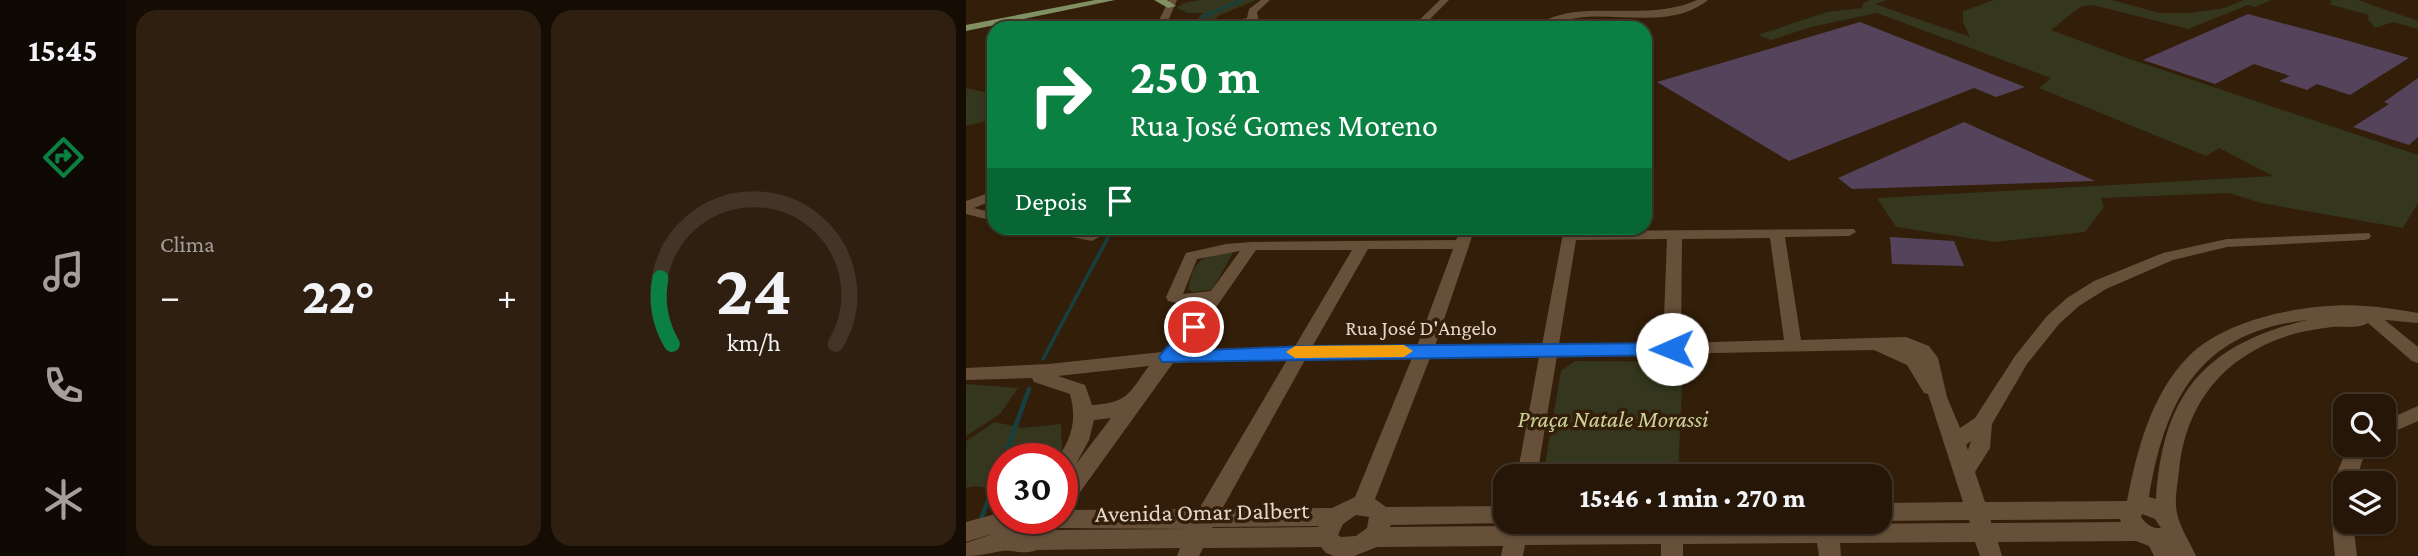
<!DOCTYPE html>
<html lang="pt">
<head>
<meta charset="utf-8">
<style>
  :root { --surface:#261607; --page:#2e1f11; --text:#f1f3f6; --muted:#a49f9b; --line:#423528; --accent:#0b8043 }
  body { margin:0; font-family:"Crimson Pro",serif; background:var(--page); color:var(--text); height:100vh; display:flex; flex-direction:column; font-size:26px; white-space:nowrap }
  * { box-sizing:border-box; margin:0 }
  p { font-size:23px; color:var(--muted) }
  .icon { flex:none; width:38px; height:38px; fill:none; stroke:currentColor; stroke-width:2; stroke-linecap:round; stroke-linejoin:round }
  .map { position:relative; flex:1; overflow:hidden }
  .side { display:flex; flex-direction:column; gap:10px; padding:10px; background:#150c04; width:840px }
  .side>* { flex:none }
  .guide { position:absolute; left:21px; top:21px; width:665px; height:214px; border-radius:21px; box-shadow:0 2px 5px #0004,0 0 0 2px var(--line); background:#0b8043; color:#fff; overflow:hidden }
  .buttons { position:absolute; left:1367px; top:394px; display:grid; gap:14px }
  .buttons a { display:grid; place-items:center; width:63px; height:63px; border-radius:14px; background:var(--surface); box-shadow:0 2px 5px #0004,0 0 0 2px var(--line); font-size:35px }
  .speed { position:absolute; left:21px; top:443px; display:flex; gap:14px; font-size:35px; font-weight:700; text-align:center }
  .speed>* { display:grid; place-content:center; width:91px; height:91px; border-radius:50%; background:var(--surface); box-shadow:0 2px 5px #0004,0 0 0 2px var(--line); line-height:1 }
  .speed .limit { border:10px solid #d22; background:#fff; color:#111 }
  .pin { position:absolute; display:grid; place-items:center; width:60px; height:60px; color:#fff; margin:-30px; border:4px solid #fff; border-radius:50%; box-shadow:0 2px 7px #0007 }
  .me { position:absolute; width:77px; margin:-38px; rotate:269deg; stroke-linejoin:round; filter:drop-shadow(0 0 5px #0008) }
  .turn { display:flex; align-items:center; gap:24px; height:147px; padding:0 28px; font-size:32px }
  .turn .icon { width:91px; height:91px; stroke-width:2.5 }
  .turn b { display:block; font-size:49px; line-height:60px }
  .then { display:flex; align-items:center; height:66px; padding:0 28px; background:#0003; gap:14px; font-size:26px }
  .big { font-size:52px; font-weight:800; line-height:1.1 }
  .side .tile { flex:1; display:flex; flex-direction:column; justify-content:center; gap:10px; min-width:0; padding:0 24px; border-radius:21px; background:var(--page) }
  .side .dial { align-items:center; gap:0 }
  .dial svg { height:182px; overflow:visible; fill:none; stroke:var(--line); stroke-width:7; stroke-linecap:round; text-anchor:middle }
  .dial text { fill:var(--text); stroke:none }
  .heat { display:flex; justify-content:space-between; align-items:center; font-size:38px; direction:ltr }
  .side .tiles { flex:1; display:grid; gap:10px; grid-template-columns:repeat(2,1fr) }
  .trip { position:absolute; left:527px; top:464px; width:399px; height:70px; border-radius:21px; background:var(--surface); box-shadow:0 2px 5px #0004,0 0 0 2px var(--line); font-weight:800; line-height:70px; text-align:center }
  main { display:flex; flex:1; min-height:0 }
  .menu { display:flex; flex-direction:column; width:126px; justify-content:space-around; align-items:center; background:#0f0903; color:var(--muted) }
  .menu .icon { width:49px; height:49px }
  .menu .current { color:var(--accent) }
  .menu b { font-size:32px; color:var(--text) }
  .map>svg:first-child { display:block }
</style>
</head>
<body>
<main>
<nav class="menu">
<b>15:45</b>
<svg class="icon current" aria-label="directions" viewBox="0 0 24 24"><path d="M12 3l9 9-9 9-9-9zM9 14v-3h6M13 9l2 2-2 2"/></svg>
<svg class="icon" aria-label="music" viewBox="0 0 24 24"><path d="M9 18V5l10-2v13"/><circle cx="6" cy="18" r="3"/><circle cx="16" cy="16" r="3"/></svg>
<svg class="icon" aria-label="phone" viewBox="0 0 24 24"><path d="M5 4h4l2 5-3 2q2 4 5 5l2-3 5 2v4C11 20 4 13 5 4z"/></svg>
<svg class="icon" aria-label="climate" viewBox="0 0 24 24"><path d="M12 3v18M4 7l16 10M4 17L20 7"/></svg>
</nav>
<section class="side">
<div class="tiles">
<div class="tile"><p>Clima</p>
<div class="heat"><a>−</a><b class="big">22°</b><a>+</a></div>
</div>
<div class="tile dial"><svg viewBox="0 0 100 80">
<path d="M14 69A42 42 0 1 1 86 69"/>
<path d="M14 69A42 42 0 0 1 9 40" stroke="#0b8043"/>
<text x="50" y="56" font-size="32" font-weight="700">24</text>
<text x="50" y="72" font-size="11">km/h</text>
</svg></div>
</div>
</section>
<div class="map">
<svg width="1452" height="556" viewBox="0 0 1452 556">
  <rect width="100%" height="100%" fill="#321e09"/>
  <g fill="#34371d">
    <path d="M234,0h56l-38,16 -9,9 -18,1 12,-13h-15l-12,-5 8,-5z"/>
    <path d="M904,0h17l-12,4 95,33 -7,-15v-11l31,-11h118l48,13h30l34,-5 20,-8h27l-16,7 -7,-2 -60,24 -95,-24 -13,2 -29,23 70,26 297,99v48l-15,25 -142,-25 -32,-10 -128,5 3,9 -19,25 -90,10 -99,-15 -19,-29 396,-22 -54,-28 -13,8 -167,-68 12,-10 -174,-65 -66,14 -40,13 -13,-5 69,-23 35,-4 1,-5z"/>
    <path d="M1364,0h28l60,21v8l-25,-7 -18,6 -7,-9 1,-4 -40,-11 3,-3z"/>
    <path d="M0,88l28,6v25l-28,7z"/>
    <path d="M253,253h14l-21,37 -20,2 -4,-3c6,-23 7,-30 31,-36z"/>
    <path d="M609,361l108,1 -5,114h-135l18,-105z"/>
    <path d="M0,384l52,4 -18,26 -34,22z"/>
    <path d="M29,422l28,6 38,-4 1,28 -7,6h-52v32l-29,-4 -8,2v-47z"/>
    <path d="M918,470l6,26h-10v-20h-57l-1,-5z"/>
  </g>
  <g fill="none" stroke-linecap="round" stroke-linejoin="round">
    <path stroke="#164040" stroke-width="2.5" d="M228,25l10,-9 38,-16"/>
    <path stroke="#164040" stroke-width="3.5" d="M77,359l70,-131"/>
    <g stroke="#164040" stroke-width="4.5">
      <path d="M38,458l25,-69"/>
      <path d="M15,519l22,-58"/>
    </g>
  </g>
  <g fill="#54435b">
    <path d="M1282,14l94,25 67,19 -59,37 -33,-11 -10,6 -28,-9 11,-5 -36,-12 -39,20 -72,-24z"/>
    <path d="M894,22l165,65 -29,10 -22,-9 -185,73 -132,-79z"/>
    <path d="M1452,78v59l-9,8 -56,-18 36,-23 -5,-2z"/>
    <path d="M998,122l131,59 -243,8 -14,-11z"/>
    <path d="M924,237l64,4 10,25 -72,-2z"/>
  </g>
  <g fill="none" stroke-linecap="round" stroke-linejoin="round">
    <g fill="#66503a" fill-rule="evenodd">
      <path d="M203,0h8l-12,28h-10z"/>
      <path d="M295,0h9l-13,12 3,16h-6l-4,-5 -31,5h-23l51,-10 2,-9z"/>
      <path d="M474,0h9l-28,28h-10z"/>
      <path d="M731,0h11c-46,37 -117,0 -159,28h-107l5,-3 99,-5c40,-20 104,2 151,-20z"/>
      <path d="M28,191v9l-20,8 20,5v8l-28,-7v-13z"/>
      <path d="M73,228h27l31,6 2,3 -7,4 -51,-10z"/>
      <path d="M495,228h14l-40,118 107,-1 22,-117h14v3l276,-2 2,3 -7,4 -64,1 16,103 105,-3 23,9 9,12 9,39 13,31 15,-10 40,-62 32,-40 20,-18 27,-17 69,-28 64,-14 142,-6 2,3 -2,3 -5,1 -137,7 -54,13 -67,29 -27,17 -20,18 -32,40 -35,60 -2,24 -15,24 10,30 142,-1c10,-51 24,-107 62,-145 39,-39 124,-54 176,-50 17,1 36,4 53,7v10l-33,-3 33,27v16l-6,-2 -44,-38c-10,6 -24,3 -36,4 -14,2 -29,4 -42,8 -66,21 -104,67 -111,135 -1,13 -5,30 -2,43 3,15 13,29 19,43h-42l-5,-10 -13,-5 -138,1 4,14h-22l-5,-14 -135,1 1,13h-22l-2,-13 -134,1v12h-22v-12l-136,1 -2,11h-22l2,-10 -126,1 -23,9h-20l-8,-3 -5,-6 -118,1 -4,8h-22l3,-8 -143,2c-13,5 -22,0 -35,1 -13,2 -22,5 -36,5v-13l32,-11 -32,10v-20l37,-10v6h32l-14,16 21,-8 8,4 140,-1 -137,-1 -8,-2 -3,-7 20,-1v-8l137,-1 88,-149 -114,3 -103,143 -8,3v-26l5,-6 -5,1v-20h-4c14,-21 19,-38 12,-64l-36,-12 -2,-4 -66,2v-12l82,-4 114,-12 14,-13 27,-37 -21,2 -14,-3 -2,-4 20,-44 40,-9 26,-2 204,-2zM804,238l14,102 -103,3 1,-104zM701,239l-4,104 -104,1 17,-104zM402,249h85l-36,97 -105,1zM290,250h96l-58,98 -107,1zM274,251l-29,40 -28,3 14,-35zM1341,320c-103,25 -144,74 -151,179l-7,-2c16,-97 50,-165 158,-177zM908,350l33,15 17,28 4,1 35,108 -83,1v18l89,-1 1,3 -133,1v-2h-22v2l-132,1v-3h-22v3l-132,1 1,-4h-25v-16l-119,1 -11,-8 55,-141 109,-1 -22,119h20l20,-120zM446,358l-57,139 -23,11 -110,1 83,-149zM183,366c-20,27 -21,37 -57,39l-7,-20 -27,-9zM145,418l-35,46 13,-24 5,-20zM1005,441l-3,9 -2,-5zM1176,514l13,5 6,9c-9,1 -15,-4 -20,-11zM390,515l13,2 -2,11 -11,8 -15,1 -3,-2 5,-11zM1154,519l1,3 -130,1v-3zM542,523l-1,3 -117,1 1,-2zM353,526l-1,1 -106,1 1,-1z"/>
      <path d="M1452,406v15l-34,15v-15z"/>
      <path d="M1387,444h22l-13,17 -6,22h-11v39h8l4,34h-22c-4,-36 -8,-82 18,-112z"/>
    </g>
    <g fill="#819062" fill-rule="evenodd">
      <path d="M129,0h20l-149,31v-6z"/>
      <path d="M188,0h13l9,6 -8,2z"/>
    </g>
  </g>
  <path fill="#1a73e8" stroke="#114b97" stroke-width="2" d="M228,321l9,6 -19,24 119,-5 369,-3 9,6 -9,6 -510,7 -3,-5 3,-4 26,-30z"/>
  <path fill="#f59e0b" d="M438,345l9,6 -9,6 -109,1 -9,-6 9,-6z"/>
  <g text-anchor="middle" stroke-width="7" stroke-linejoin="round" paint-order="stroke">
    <g font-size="21" fill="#e4d7ca" stroke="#321e09">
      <text x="455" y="335">Rua José D'Angelo</text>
    </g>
    <g font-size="24" font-style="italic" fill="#cbd299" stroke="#321e09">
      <text x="647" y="427">Praça Natale Morassi</text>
    </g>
    <g font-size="24" fill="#e4d7ca" stroke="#321e09">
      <text transform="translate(236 512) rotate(-1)" y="8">Avenida Omar Dalbert</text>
    </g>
  </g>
</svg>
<div class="buttons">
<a><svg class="icon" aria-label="search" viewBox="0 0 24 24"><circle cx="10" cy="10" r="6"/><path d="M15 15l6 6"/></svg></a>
<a><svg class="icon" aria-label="layers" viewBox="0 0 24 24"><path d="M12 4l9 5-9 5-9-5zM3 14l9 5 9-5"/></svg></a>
</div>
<div class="speed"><div class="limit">30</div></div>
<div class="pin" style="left:228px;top:327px;background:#d93025"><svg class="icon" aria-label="arrive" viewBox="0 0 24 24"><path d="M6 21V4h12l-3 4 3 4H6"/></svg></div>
<svg class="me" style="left:706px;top:349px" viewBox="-20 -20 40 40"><circle r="19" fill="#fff"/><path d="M0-13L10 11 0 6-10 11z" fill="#1a73e8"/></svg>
<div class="trip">15:46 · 1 min · 270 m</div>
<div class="guide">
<div class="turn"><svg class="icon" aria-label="right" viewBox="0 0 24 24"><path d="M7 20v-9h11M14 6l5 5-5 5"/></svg><div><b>250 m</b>Rua José Gomes Moreno</div></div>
<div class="then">Depois<svg class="icon" aria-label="arrive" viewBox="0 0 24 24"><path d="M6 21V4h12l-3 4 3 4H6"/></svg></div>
</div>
</div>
</main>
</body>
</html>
